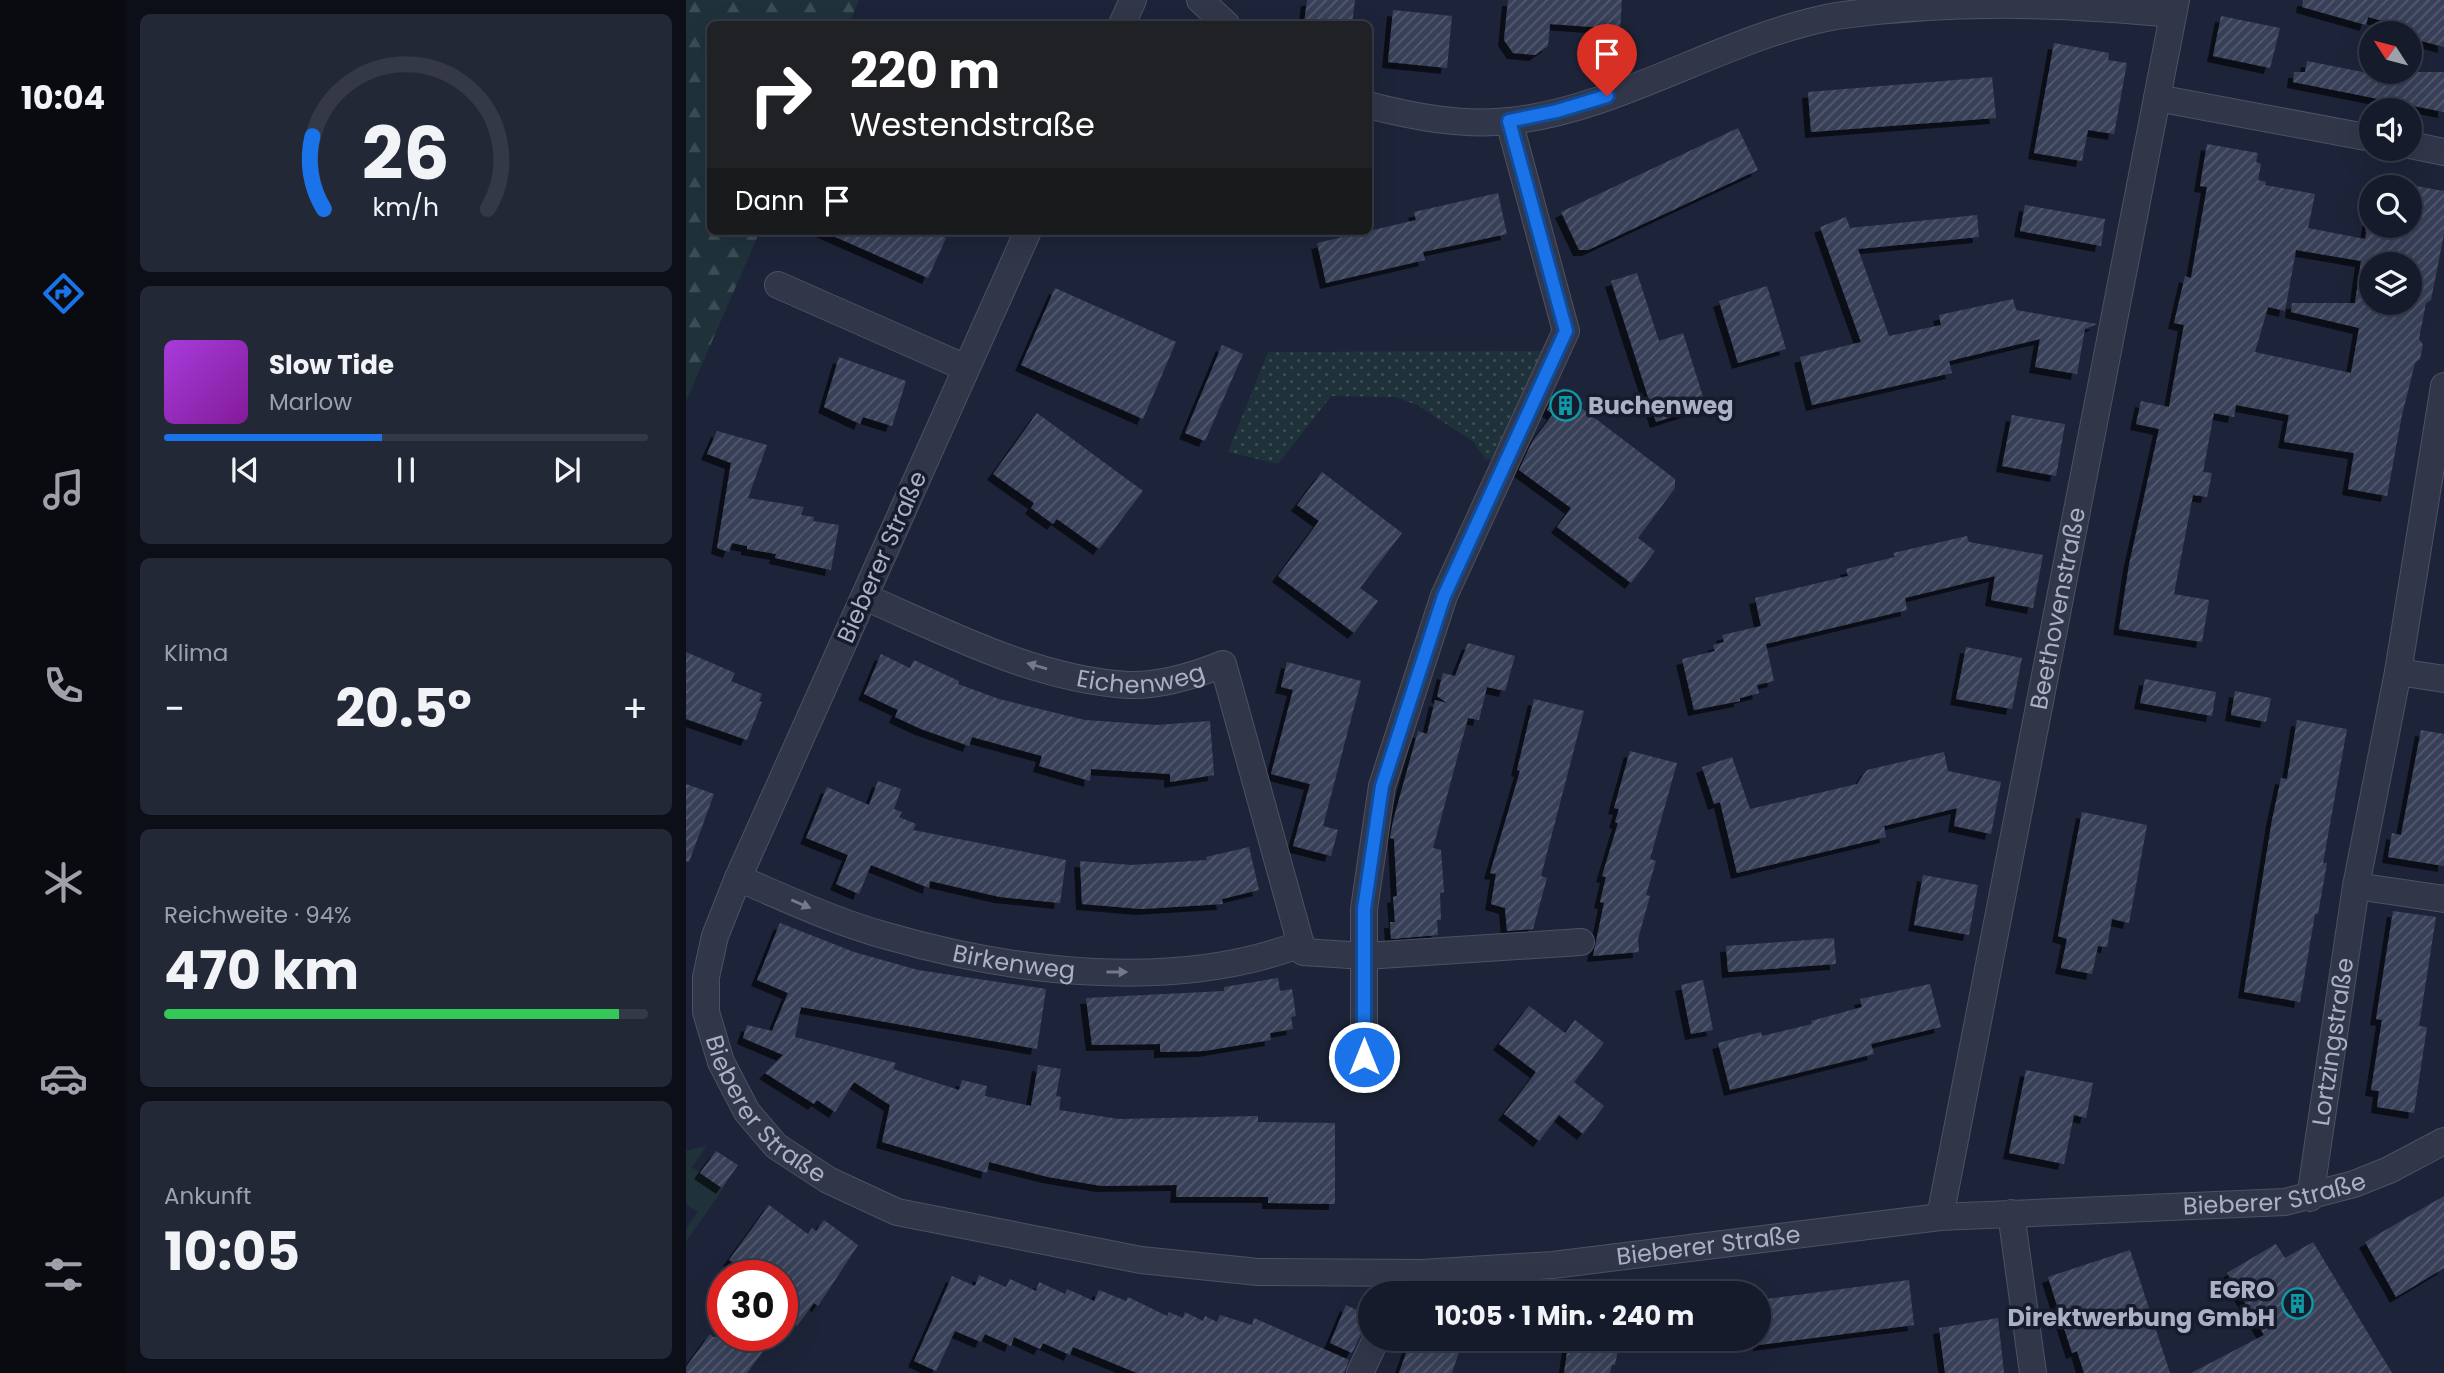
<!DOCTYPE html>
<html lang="de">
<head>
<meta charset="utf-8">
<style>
  :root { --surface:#161b2b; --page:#232837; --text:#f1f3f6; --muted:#9ea1a9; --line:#353947; --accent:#1a73e8 }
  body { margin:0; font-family:Poppins,sans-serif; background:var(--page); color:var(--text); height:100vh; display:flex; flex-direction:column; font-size:26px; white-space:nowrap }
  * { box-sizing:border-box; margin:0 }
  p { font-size:23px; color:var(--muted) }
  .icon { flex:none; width:38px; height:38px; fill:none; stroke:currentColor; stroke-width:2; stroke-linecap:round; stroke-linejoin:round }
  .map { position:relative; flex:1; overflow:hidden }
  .drawer { display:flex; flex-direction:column; gap:14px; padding:14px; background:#0c0f18; width:560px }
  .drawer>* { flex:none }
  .banner { position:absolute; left:21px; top:21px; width:665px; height:214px; border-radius:10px; box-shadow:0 7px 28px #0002,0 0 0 2px var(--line); background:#202124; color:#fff; overflow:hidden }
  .needle { width:46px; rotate:306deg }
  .controls { position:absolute; left:1673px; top:21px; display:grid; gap:14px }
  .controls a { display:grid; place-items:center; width:63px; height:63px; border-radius:50%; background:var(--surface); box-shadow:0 7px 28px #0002,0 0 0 2px var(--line); font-size:35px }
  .speed { position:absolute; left:21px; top:1260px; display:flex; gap:14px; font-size:35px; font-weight:700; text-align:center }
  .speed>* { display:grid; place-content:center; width:91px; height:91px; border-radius:50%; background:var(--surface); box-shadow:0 7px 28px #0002,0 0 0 2px var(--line); line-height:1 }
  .speed .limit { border:10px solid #d22; background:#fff; color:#111 }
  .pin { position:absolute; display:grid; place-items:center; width:60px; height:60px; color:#fff; margin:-72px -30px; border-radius:50% 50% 50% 0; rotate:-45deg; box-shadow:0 0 7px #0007 }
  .pin .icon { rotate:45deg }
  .me { position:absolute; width:77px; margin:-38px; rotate:0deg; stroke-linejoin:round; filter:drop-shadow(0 0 5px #0008) }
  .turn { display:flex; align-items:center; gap:24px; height:147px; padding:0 28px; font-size:32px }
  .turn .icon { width:91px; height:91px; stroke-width:2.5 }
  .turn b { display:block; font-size:49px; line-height:60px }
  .then { display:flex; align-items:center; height:66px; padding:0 28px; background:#0003; gap:14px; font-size:26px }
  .big { font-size:52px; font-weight:700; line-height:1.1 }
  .drawer .card { flex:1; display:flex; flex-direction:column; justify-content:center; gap:10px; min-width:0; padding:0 24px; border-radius:10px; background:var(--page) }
  .drawer .dial { align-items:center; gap:0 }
  .dial svg { height:182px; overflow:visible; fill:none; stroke:var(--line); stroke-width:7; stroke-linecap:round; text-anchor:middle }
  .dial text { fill:var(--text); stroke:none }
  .song { display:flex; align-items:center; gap:21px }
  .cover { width:84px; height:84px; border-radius:10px; background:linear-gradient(135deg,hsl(280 70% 55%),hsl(290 70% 35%)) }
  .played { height:7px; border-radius:4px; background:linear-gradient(90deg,var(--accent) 45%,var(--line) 45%) }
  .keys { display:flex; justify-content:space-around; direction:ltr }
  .heat { display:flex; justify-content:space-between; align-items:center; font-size:38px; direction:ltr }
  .charge { height:10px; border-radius:5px; background:linear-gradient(90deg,#34c759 94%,var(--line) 0) }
  .trip { position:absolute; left:672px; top:1281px; width:413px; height:70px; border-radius:35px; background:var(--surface); box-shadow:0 7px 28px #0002,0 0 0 2px var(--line); font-weight:700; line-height:70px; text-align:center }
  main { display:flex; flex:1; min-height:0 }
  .tab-bar { display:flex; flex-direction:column; width:126px; justify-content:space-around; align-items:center; background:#090b11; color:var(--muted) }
  .tab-bar .icon { width:49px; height:49px }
  .tab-bar .on { color:var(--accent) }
  .tab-bar b { font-size:32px; color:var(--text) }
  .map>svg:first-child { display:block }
</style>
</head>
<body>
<main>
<nav class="tab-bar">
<b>10:04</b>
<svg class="icon on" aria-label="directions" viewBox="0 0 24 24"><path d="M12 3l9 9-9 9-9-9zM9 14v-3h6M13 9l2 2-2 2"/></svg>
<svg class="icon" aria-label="music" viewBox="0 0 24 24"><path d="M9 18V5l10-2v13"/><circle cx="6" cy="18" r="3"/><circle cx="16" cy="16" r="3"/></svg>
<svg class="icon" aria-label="phone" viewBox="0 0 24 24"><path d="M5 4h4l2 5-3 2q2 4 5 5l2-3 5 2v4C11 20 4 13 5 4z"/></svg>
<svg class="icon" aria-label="climate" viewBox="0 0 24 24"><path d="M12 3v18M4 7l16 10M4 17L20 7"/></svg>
<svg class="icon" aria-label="car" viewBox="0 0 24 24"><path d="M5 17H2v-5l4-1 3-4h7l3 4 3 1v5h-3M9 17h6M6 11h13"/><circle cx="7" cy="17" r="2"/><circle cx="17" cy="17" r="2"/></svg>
<svg class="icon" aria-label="filters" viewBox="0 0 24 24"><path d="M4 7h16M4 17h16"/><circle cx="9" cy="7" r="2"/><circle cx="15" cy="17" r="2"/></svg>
</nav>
<section class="drawer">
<div class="card dial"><svg viewBox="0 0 100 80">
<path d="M14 69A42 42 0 1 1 86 69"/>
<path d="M14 69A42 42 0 0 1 9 37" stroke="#1a73e8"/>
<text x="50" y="56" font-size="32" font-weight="700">26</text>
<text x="50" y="72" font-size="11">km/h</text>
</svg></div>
<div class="card">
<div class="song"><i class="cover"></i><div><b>Slow Tide</b><p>Marlow</p></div></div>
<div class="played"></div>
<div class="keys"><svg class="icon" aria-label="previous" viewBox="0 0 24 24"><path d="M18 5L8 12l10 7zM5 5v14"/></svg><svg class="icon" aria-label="pause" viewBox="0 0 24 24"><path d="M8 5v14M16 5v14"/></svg><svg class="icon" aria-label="next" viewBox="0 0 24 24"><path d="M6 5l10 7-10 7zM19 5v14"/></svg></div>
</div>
<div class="card"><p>Klima</p>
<div class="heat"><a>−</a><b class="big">20.5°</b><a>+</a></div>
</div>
<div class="card"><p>Reichweite · 94%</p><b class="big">470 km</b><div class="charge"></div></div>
<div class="card"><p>Ankunft</p><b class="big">10:05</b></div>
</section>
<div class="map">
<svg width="1758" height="1373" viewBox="0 0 1758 1373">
  <defs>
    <pattern id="forest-firs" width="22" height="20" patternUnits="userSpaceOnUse" patternTransform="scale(1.75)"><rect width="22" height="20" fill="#1f323a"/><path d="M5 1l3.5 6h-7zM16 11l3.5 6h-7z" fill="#3d4d55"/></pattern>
    <pattern id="park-dots" width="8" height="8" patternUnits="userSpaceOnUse" patternTransform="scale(1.75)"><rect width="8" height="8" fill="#1f323a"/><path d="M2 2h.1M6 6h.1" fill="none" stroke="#3d4d55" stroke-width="1.8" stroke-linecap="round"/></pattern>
    <pattern id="building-hatch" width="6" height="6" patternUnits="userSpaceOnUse" patternTransform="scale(1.75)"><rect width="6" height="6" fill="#394159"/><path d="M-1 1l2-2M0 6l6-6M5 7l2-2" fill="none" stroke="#535a6f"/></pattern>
    <filter id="shadow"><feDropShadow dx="-6" dy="6" stdDeviation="0" flood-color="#0009"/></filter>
  </defs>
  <rect width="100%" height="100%" fill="#1d2439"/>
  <path fill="#1f323a" d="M21,1145l-15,22 31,22 -37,52v-12l12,-17 -12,-8v-53z"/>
  <path fill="url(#forest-firs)" d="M0,0h173l-10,24h-139v207h50l-74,170z"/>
  <path fill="url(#park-dots)" d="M858,351l-51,108 -7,1 -12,-18 -57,-37 -21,-8 -65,-1 -53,68 -50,-12 40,-100z"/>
  <g fill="url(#building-hatch)" fill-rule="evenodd" filter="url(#shadow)">
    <path d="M621,0h48l-3,24h-48z"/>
    <path d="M822,0h114l-2,29 -70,-5 -2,22 -13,9 -22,-2 -9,-13z"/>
    <path d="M1617,0h141v47l-34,-9v-10l-42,-11 -2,8 -64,-18z"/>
    <path d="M707,10l59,6 -5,52 -59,-6z"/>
    <path d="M1535,16l59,12 -10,40 -57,-12z"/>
    <path d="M1368,43l55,10 -1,7 19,3 -13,71 -26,-4 -6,31 -48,-8z"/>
    <path d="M1621,61l76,15v-4h61v40l-151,-30 1,-10h11z"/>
    <path d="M1306,77l4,41 -185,14 -3,-40z"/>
    <path d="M1052,128l20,42 -170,80h-9l-18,-38z"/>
    <path d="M1521,144l51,9 -2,9 5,2 -3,16 8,2 -1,3 50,9 -7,34 57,11 6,-32v19h39v-39h-35l1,-8 68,12v43l-13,66 -5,3 -7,36 4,6 -3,14 -5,4 -13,52 -15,81 -39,-7 6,-36 -70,-11 5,-27 -53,-10 -2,12 -20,-4 -11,59 9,1 -5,24 -14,-2 -19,99 35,6 -7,42 -83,-13 10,-64 30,-136 -23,-5 5,-23 28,6 15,-82 -10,-2 11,-47 6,2 16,-91 -7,-1zM1610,250l65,11 -6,42h-63l-1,9 68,16 -8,45 -96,-21 13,-45 17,4zM1685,264h39v39h-39z"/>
    <path d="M812,193l9,41 -84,18 2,8 -99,23 -9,-40 99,-23 -2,-8z"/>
    <path d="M1339,205l80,14 -4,27 -81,-15z"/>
    <path d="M1291,215l2,22 -121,12 31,87 52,-11 -2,-10 74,-16 3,11 81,14 -12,5 -8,45 -42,-7 5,-28 -91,22 3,12 -140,32 -12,-48 61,-15 -41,-115 26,-10 4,11z"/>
    <path d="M136,231h108l16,7 -18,40z"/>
    <path d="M951,273l22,68 24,-8 23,73 -50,16 -45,-141z"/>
    <path d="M1081,286l19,63 -48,14 -19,-62z"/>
    <path d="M369,288l121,54 -33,77 -122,-54z"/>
    <path d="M536,345l21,9 -38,87 -20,-8z"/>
    <path d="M153,357l67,24 -14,45 -29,-9 -3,7 -36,-17z"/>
    <path d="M877,388l20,15 -3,4 95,72v9l-37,50 17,13 -24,32 -74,-56 14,-19 -52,-38 13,-28 21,-28 -6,-4 3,-6z"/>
    <path d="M351,413l106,78 -44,58 -42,-30 -4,5 -22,-16 3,-5 -41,-29z"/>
    <path d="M1326,415l53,9 -9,52 -54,-10z"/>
    <path d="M31,431l50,14 -19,53 56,9 -3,8 13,2 -1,4 26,4 -8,45 -56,-12 1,-4 -29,-5v-3l-15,-3 -3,9 -12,-4 14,-85 -24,-9z"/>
    <path d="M636,472l80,61 -42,55 18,13 -24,32 -76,-57 41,-55 -22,-16z"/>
    <path d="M1281,536l2,6 74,13 -10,53 -42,-8 4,-24 -90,22 2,12 -141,34 8,37 -17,4 2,8 -19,5v3l-46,9 -12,-51 33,-8 -2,-6 11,-3 -2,-7 39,-9 -6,-28 93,-22 -2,-7 49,-12 -2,-4z"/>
    <path d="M782,643l47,13 -10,35 -18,-4 -8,33 -11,-2 -35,130 8,2 3,42 -4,1 1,27h-4l1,15 -47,4 -1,-17h5l-2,-25 4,-1 -3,-57 -4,-1 3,-17 25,-90 9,3 8,-34 12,3 -10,-7 6,-23 12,3z"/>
    <path d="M1280,647l56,11 -10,51 -56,-10z"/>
    <path d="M0,652l49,21 -4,8 31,13 -3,7 3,1 -15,38 -61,-21z"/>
    <path d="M195,654l29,14 4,-8 45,21 -1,3 41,15 86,21 72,5 53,-4 4,54 -44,7v-8l-79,-5 -1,12 -51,-15 3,-10 -70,-19 -3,9 -48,-17 -26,-12 3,-7 -34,-16z"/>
    <path d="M601,662l74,19 -38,145 15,4 -7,26 -38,-10 17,-62 -39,-10 22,-84 -12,-3z"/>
    <path d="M1459,679l71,13 -4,24 -72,-13z"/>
    <path d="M1549,691l36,7 -5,24 -35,-7z"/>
    <path d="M848,699l50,12 -43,165 6,2 -14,51 -26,2 -2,-23 -14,-4 5,-30 -6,-1 30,-102 -3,-1z"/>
    <path d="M1611,720l50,9 -24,134h4l-9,51h-3l-15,88 -56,-10 28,-172 9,-42 6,1z"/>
    <path d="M1735,730l23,4v132l-56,-9 4,-24 9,2z"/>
    <path d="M944,751l47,12 -27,96 6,2 -10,34 4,1 -12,43 1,13 -46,4 11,-53 -4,-1 6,-25 -4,-1 16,-53 -3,-1 4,-13 -5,-1z"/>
    <path d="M1258,752l4,19 53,11 -10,52 -37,-8 3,-18 -73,18 2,11 -149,36 -17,-71 -6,2 -12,-37 30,-10 18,52 107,-25 10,-14z"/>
    <path d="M192,781l23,8 -7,20 8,3 -3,5 17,7 -3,6 153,30 -6,43 -60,-6 -70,-16 -1,7 -58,-23 -12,29 -23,-10 12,-29 -42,-17 21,-51 42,18z"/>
    <path d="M0,784l28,10 -25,68 -3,-1z"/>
    <path d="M1396,812l65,13 -18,98 -17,-4 -5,28 -9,-1 -6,28 -31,-6 6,-29 -9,-3z"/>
    <path d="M563,847l10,43 -37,9 1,5 -81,5 -60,-5 -2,-43 51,4 76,-5 -1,-3z"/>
    <path d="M1237,875l55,10 -9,50 -55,-10z"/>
    <path d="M1707,911l43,6 -17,109 8,1 -13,86 -37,-6 2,-16 -8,-1 11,-70 -6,-1z"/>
    <path d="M94,923l74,29 64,18 128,19 -9,60 -236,-42 -6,30 101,26 -3,6 66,21 3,-10 25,6 -2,10 46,10 7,-41 23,4 -5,27 5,1 -2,13 60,9 139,-3v6l77,1v81l-67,-1v-6h-92l1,-12 -75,1 -54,-9 -59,-15 -2,11 -105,-31 8,-37 -36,-23 -19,30 -18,-12 -3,4 -49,-31 18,-18 -40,-17 4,-13 25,6 16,-38 -31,-13z"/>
    <path d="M1148,938l2,26 -108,8 -2,-26z"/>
    <path d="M592,978l2,13 12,-2 4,27 -5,1 2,12 -23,4 1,7 -67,11 -44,1v-8l-68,1 -6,-47 138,-7v-4z"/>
    <path d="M1017,980l10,50 -22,4 -10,-49z"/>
    <path d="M1244,984l11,43 -70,17 3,10 -144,36 -12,-47 43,-11 1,4 50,-12 -1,-3 51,-14 -2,-8z"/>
    <path d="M843,1006l36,27 10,-13 29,23 -30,39 30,24 -21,28 -24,-19 -20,26 -35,-27 32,-42 -37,-28z"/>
    <path d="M1340,1070l67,13 -7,35 -12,-3 -10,49 -55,-11z"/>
    <path d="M30,1151l22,14 -16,23 -22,-15z"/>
    <path d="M1758,1196v72l-48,29 -31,-55z"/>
    <path d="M83,1205l39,29 4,-6 4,3 8,-11 34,25 -40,61 -4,-3 -17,23 -15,-11v-39h-30l-23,-16z"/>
    <path d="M1627,1242l79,131h-201l73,-38 -37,-62 49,-29 9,14z"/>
    <path d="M1444,1250l40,123h-86l-7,-22 -5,2 -24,-76z"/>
    <path d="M293,1275l27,12 4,-8 26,12 3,-9 26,12 2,-5 27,12 5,-11 27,11 2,-4 39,19 2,-4 14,6 2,-6 18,9 2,-5 12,6 3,-7 32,10 2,-7 95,42 -5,13h-207l-64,-26 -3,8 -27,-12 -3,6 -26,-12 -3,9 -26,-12 -4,8 -26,-11 -19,40 -22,-10 38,-85 23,10z"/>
    <path d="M1223,1280l5,45 -155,20v-45z"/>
    <path d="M660,1305l24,11 -18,37 -22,-10z"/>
    <path d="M1312,1318l6,55h-59l-6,-45z"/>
    <path d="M24,1334l3,3 62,-2 -28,38h-61v-6z"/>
    <path d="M725,1339h31l19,7 -9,27h-53z"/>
    <path d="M883,1339h51l-5,26h-3l-2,8h-46z"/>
  </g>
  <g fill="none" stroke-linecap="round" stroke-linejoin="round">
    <defs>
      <g id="minor">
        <path d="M514,0l26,24"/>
        <path d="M436,24l11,-24"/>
        <path d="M1471,98l214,40"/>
        <path d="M682,105c46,12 94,21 142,16 114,-13 213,-84 326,-105 116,-16 221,-13 337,-2"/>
        <path d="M1724,145l34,7"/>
        <path id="s1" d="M342,231l-290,647 -23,58 -9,41v35l15,50 26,50 29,34 52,34 69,32 244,48 117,12 164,1 131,-8 387,-48 345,-15 69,-18 35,-14 55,-29"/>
        <path d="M92,285l188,83"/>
        <path id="s2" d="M179,597c83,36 172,83 264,88 32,1 64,-9 94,-21l80,288 62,4 216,-14"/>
        <path d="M1712,672l46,7"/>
        <path id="s3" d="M52,878c49,21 98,44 149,58 128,37 288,56 414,8"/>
        <path d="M1670,886l88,13"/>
        <path d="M678,1057v-148l18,-123 62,-190 122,-265 -57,-210"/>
        <path id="s4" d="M1624,1198l46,-312 42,-214 46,-286"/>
        <path d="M1325,1213l22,160"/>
        <path id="s5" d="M1254,1217l236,-1217"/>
        <path d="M674,1373l16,-34"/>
      </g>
    </defs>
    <use href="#minor" stroke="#4c5164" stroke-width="28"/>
    <use href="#minor" stroke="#313749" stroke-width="26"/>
  </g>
  <defs><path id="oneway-solid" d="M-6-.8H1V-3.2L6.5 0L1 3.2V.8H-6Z" transform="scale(1.75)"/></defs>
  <g fill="#747a8e">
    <use href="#oneway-solid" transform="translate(351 666) rotate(-164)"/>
    <use href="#oneway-solid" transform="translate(115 904) rotate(23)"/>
    <use href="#oneway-solid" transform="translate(431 972)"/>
  </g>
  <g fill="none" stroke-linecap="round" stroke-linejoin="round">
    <defs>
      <path id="route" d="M678,1057v-148l18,-123 62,-190 122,-265 -57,-210 48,-10 50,-15"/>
    </defs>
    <use href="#route" stroke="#114b97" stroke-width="18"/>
    <use href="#route" stroke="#1a73e8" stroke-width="12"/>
  </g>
  <defs>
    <symbol id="building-ring" viewBox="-11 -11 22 22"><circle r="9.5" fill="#171c2d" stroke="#0f9aa8" stroke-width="1.5"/><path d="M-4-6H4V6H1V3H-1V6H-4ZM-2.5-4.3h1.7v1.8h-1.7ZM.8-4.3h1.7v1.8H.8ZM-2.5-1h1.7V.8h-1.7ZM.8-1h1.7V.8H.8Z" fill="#0f9aa8"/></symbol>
  </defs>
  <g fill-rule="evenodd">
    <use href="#building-ring" x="862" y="388" width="35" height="35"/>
    <use href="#building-ring" x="1594" y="1286" width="35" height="35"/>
  </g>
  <g text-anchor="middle" stroke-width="7" stroke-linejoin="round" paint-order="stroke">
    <g font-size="24" font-weight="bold" fill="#abb0c6" stroke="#171c2d" text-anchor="start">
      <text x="902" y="414">Buchenweg</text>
      <text x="1589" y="1298" text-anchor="end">EGRO<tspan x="1589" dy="28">Direktwerbung GmbH</tspan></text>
    </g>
    <g font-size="24" fill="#abb0c6" stroke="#171c2d">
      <text transform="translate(196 557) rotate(-66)" y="8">Bieberer Straße</text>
      <text dy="8" stroke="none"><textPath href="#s5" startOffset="620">Beethovenstraße</textPath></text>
      <text dy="8" stroke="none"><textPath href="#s2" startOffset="292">Eichenweg</textPath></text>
      <text dy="8" stroke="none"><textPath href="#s3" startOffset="290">Birkenweg</textPath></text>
      <text dy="8" stroke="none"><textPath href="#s4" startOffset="158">Lortzingstraße</textPath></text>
      <text dy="8" stroke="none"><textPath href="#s1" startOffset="966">Bieberer Straße</textPath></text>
      <text dy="8" stroke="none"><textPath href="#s1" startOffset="2527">Bieberer Straße</textPath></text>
      <text dy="8" stroke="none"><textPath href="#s1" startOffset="1958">Bieberer Straße</textPath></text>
    </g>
  </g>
</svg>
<div class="controls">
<a><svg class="needle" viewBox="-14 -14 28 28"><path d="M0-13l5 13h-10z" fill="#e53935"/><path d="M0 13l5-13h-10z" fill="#9ea1a9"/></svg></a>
<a><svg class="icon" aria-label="sound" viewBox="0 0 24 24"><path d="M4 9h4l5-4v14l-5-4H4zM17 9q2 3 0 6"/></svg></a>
<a><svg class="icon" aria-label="search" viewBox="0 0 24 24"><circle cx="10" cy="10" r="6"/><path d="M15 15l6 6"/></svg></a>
<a><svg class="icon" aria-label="layers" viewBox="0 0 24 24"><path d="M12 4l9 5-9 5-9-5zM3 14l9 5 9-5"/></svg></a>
</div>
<div class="speed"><div class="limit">30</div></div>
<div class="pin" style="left:921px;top:96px;background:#d93025"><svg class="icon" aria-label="arrive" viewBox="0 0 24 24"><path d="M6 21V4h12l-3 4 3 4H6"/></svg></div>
<svg class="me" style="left:678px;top:1057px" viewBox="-20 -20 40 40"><circle r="17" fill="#1a73e8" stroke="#fff" stroke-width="3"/><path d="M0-11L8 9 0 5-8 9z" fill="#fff"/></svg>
<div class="trip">10:05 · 1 Min. · 240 m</div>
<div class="banner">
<div class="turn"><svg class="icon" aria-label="right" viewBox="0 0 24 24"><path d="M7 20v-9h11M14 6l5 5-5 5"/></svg><div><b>220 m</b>Westendstraße</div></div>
<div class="then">Dann<svg class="icon" aria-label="arrive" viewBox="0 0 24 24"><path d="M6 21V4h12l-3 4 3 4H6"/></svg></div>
</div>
</div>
</main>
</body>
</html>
